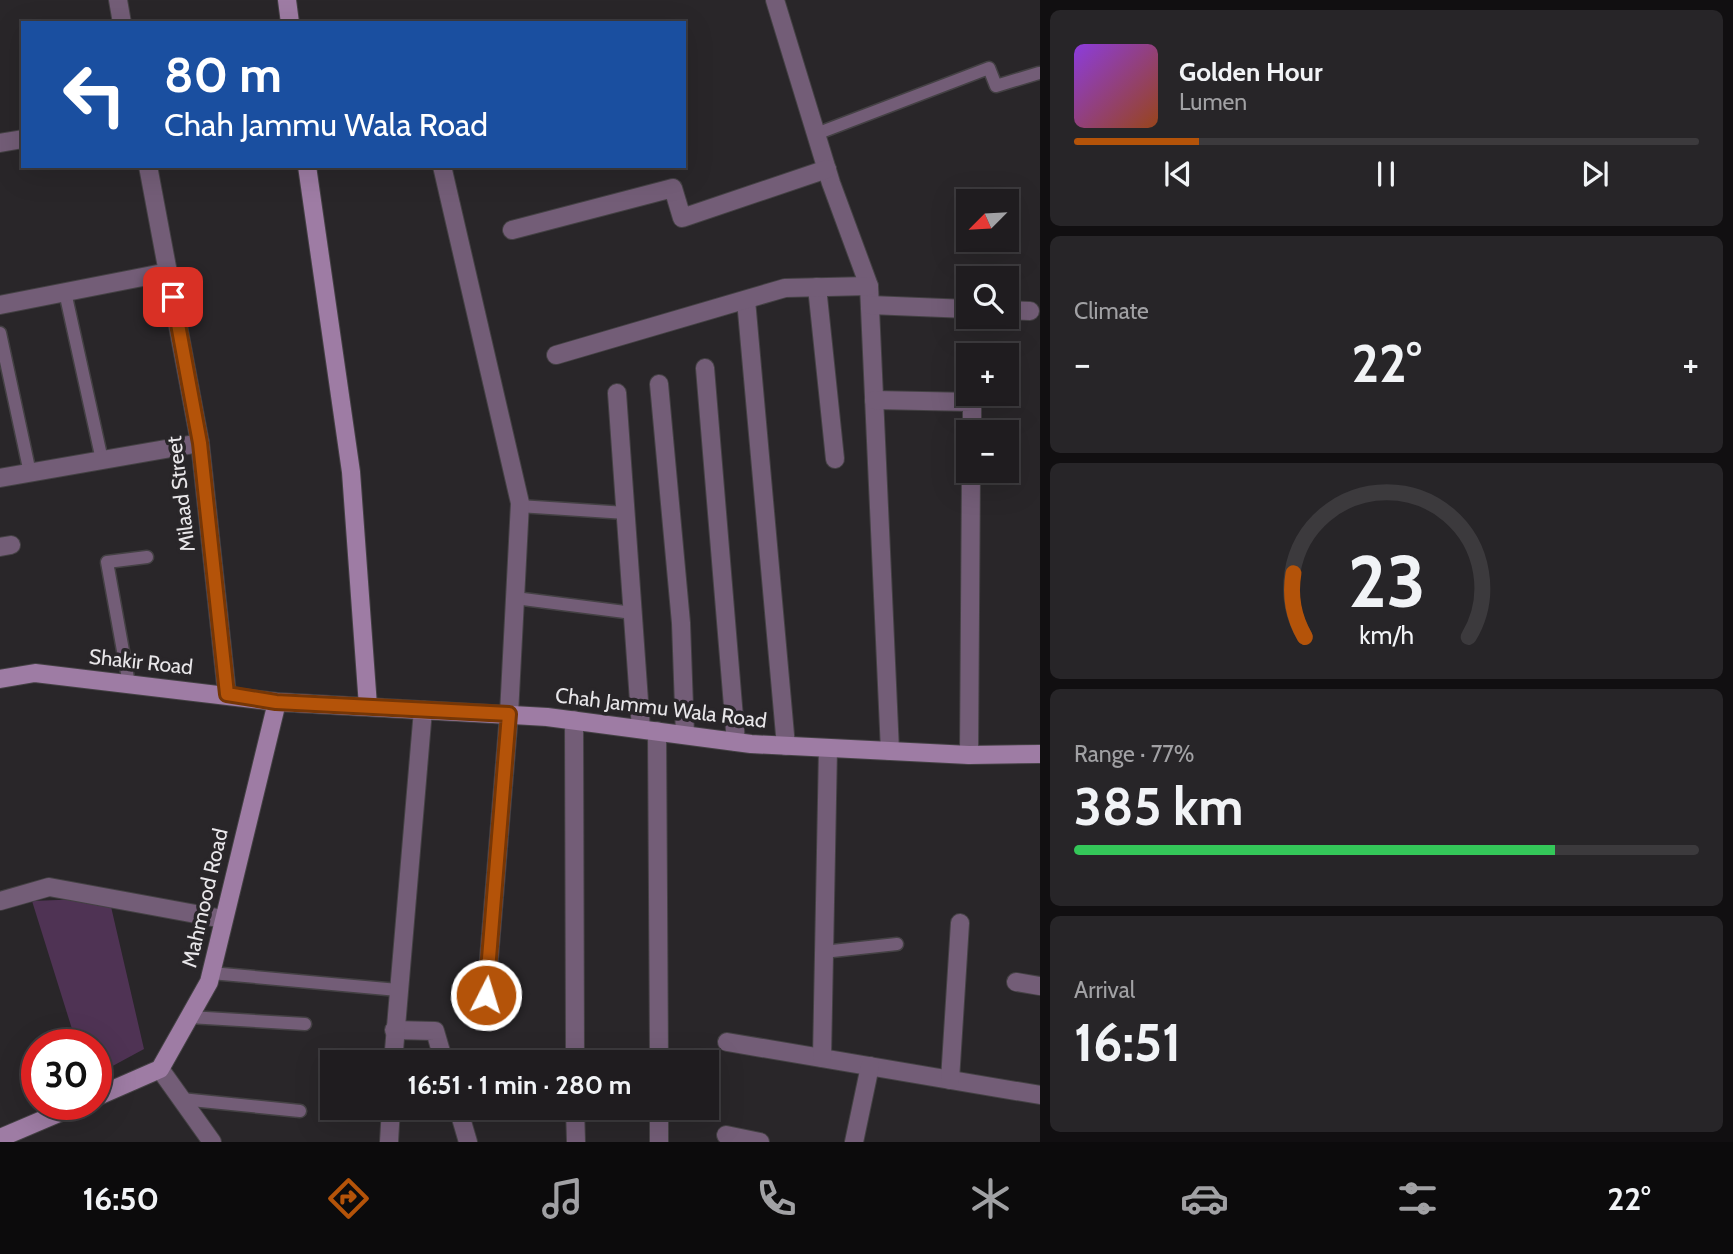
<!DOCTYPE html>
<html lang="en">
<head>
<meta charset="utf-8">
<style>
  :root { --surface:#1f1c1f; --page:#272528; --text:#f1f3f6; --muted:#a1a1a4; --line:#3c3a3d; --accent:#b45309 }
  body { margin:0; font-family:Cabin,sans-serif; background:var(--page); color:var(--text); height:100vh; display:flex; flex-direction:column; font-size:26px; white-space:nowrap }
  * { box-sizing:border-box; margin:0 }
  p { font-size:23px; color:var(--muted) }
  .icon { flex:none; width:38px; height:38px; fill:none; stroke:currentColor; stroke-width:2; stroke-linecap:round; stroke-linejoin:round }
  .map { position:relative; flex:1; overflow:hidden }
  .side { display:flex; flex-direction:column; gap:10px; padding:10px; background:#110f11; width:693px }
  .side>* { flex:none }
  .guide { position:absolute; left:21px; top:21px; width:665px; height:147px; border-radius:0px; box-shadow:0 7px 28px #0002,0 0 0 2px var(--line); background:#1a4fa0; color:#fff; overflow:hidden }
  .needle { width:46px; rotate:246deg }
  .tools { position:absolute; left:956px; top:189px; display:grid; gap:14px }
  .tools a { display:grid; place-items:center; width:63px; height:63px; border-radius:0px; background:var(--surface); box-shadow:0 7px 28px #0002,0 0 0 2px var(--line); font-size:35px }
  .speed { position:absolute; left:21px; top:1029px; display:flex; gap:14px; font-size:35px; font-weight:700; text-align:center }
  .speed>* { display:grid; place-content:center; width:91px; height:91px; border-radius:50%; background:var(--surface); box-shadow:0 7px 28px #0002,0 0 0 2px var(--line); line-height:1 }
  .speed .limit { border:10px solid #d22; background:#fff; color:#111 }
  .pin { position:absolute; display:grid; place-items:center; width:60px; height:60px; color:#fff; margin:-30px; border-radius:14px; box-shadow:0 4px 10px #0006 }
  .me { position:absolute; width:77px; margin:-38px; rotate:5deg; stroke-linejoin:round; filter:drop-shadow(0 0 5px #0008) }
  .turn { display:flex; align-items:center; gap:24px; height:147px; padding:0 28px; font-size:32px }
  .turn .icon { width:91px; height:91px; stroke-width:2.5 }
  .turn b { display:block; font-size:49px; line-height:60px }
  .big { font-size:52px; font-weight:800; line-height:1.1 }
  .side .tile { flex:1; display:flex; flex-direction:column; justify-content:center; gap:10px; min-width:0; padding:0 24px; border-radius:10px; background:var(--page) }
  .side .dial { align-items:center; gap:0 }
  .dial svg { height:182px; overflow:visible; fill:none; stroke:var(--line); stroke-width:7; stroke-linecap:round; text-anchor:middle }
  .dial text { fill:var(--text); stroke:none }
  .song { display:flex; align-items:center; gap:21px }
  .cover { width:84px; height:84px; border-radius:10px; background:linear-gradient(135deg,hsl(270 70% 55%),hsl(20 70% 35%)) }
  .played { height:7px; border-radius:4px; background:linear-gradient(90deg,var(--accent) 20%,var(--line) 20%) }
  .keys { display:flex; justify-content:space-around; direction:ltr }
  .heat { display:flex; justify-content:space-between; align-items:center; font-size:38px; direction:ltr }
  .charge { height:10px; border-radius:5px; background:linear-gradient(90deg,#34c759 77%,var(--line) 0) }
  .trip { position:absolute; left:320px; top:1050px; width:399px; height:70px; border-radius:0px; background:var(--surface); box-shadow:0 7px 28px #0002,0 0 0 2px var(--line); font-weight:800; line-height:70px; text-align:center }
  .tab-bar { display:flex; height:112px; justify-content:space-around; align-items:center; background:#0c0b0c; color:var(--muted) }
  .tab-bar .icon { width:49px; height:49px }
  .tab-bar .selected { color:var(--accent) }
  .tab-bar b { font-size:32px; color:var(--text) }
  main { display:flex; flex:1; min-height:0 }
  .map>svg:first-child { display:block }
</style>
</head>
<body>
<main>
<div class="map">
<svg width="1040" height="1142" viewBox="0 0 1040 1142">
  <rect width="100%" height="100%" fill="#292629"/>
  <path fill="#4f3354" d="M109,898l35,151 -48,26v-30h-19l-45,-144z"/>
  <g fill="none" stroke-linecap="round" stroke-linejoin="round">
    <defs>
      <g id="lane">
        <path d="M816,134l173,-66 7,18 43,-13"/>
        <path d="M65,292l37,168"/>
        <path d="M0,333l30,140"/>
        <path d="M519,506l107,7"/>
        <path d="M515,598l118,15"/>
        <path d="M129,684l-22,-122 40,-5"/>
        <path d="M823,952l74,-8"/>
        <path d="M211,973l187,17"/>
        <path d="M189,1017l116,7"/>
        <path d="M181,1099l119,12"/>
      </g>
      <g id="street">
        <path d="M118,0l4,23"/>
        <path d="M775,0l56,183 38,103 21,465"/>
        <path d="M0,143l23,-4"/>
        <path d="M148,166l52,277 27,251"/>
        <path d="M442,166l78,337 -11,211 -23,281"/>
        <path d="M512,230l161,-42 9,30 145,-49"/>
        <path d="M817,287l18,172"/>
        <path d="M746,300l40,446"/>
        <path d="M0,305l168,-33"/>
        <path d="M870,305l98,4"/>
        <path d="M1006,310l24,1"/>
        <path d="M556,355l229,-67 84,-2"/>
        <path d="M705,368l31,374"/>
        <path d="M659,384l22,239 4,112"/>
        <path d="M617,393l24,336"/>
        <path d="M874,400l98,2v30"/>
        <path d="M0,478l200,-35"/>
        <path d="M0,547l11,-2"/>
        <path d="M574,720l1,342"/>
        <path d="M657,731l2,331"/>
        <path d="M969,755l2,-284"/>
        <path d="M0,901l49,-14 174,32"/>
        <path d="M1016,982l24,4"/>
        <path d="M394,1030l41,1 9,31"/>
        <path d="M727,1042l313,53"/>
        <path d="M822,1058l6,-310"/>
        <path d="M393,1062l30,-352"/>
        <path d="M160,1069l52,73"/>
        <path d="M950,1080l10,-157"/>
        <path d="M458,1108l10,34"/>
        <path d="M575,1108l1,34"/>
        <path d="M726,1135l34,7"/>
        <path d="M389,1142l2,-34"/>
        <path d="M659,1142v-34"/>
        <path d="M854,1142l16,-76"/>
      </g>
      <g id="secondary">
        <path d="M287,0l3,23"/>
        <path d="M307,166l44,306 17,234"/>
        <path d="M0,679l35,-6 242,29 270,15 204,27 218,11 71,-1"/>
        <path d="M96,1097l64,-28 49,-87 68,-280"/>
        <path d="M0,1138l80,-34"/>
      </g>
    </defs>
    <use href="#lane" stroke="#444144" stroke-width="15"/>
    <use href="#street" stroke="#444144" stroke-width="20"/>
    <use href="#secondary" stroke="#444144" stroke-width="20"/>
    <use href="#lane" stroke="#735d77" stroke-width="12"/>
    <use href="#street" stroke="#735d77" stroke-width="18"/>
    <use href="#secondary" stroke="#9e7ca4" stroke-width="18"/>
  </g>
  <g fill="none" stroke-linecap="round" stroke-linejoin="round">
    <defs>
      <path id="route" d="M173,297l27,146 27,251 49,8 233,12 -23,281"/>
    </defs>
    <use href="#route" stroke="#753606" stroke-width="18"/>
    <use href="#route" stroke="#b45309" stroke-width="12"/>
  </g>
  <g text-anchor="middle" stroke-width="7" stroke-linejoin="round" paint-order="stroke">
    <g font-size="21" fill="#e8e6e9" stroke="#292629">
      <text transform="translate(181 494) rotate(-97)" y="7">Milaad Street</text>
      <text transform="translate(141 662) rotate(6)" y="7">Shakir Road</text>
      <text transform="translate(661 708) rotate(7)" y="7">Chah Jammu Wala Road</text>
      <text transform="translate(205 898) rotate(-77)" y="7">Mahmood Road</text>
    </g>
  </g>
</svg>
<div class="tools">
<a><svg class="needle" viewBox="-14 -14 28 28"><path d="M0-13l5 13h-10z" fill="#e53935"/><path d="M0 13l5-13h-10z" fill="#a1a1a4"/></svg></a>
<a><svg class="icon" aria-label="search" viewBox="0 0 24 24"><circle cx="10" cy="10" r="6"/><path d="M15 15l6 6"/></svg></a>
<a>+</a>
<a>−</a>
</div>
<div class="speed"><div class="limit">30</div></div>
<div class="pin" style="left:173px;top:297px;background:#d93025"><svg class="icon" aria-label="arrive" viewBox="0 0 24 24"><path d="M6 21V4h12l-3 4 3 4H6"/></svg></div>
<svg class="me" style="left:486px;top:995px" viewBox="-20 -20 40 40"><circle r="17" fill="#b45309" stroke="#fff" stroke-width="3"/><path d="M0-11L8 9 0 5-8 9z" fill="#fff"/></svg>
<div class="trip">16:51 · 1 min · 280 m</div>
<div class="guide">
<div class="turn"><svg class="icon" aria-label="left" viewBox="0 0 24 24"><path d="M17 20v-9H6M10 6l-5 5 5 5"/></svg><div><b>80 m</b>Chah Jammu Wala Road</div></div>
</div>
</div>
<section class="side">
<div class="tile">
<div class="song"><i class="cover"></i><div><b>Golden Hour</b><p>Lumen</p></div></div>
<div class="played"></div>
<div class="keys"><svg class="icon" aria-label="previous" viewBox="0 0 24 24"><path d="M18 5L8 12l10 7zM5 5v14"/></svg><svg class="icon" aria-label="pause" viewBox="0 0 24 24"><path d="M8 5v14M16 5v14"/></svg><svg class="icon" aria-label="next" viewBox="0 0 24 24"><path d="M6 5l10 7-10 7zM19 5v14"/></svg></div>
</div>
<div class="tile"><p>Climate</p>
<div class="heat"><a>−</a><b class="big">22°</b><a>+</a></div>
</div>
<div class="tile dial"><svg viewBox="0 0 100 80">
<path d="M14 69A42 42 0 1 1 86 69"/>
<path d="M14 69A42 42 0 0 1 9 41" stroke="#b45309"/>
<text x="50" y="56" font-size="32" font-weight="700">23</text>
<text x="50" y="72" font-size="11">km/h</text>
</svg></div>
<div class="tile"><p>Range · 77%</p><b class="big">385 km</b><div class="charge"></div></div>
<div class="tile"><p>Arrival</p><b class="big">16:51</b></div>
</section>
</main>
<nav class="tab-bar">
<b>16:50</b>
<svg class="icon selected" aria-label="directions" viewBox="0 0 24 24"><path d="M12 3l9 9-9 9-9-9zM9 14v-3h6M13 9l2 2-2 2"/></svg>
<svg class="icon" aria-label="music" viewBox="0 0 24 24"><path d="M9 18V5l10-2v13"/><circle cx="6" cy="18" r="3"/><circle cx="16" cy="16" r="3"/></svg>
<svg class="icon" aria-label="phone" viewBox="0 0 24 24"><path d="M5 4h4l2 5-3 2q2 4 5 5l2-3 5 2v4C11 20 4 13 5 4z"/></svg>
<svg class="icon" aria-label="climate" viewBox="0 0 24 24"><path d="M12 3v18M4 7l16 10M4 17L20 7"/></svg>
<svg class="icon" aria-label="car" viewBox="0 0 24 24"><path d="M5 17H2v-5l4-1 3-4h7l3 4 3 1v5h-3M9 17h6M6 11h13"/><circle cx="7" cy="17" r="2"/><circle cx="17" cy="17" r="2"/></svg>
<svg class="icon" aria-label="filters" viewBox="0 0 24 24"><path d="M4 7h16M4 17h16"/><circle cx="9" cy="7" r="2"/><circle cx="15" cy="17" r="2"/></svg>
<b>22°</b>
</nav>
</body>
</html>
